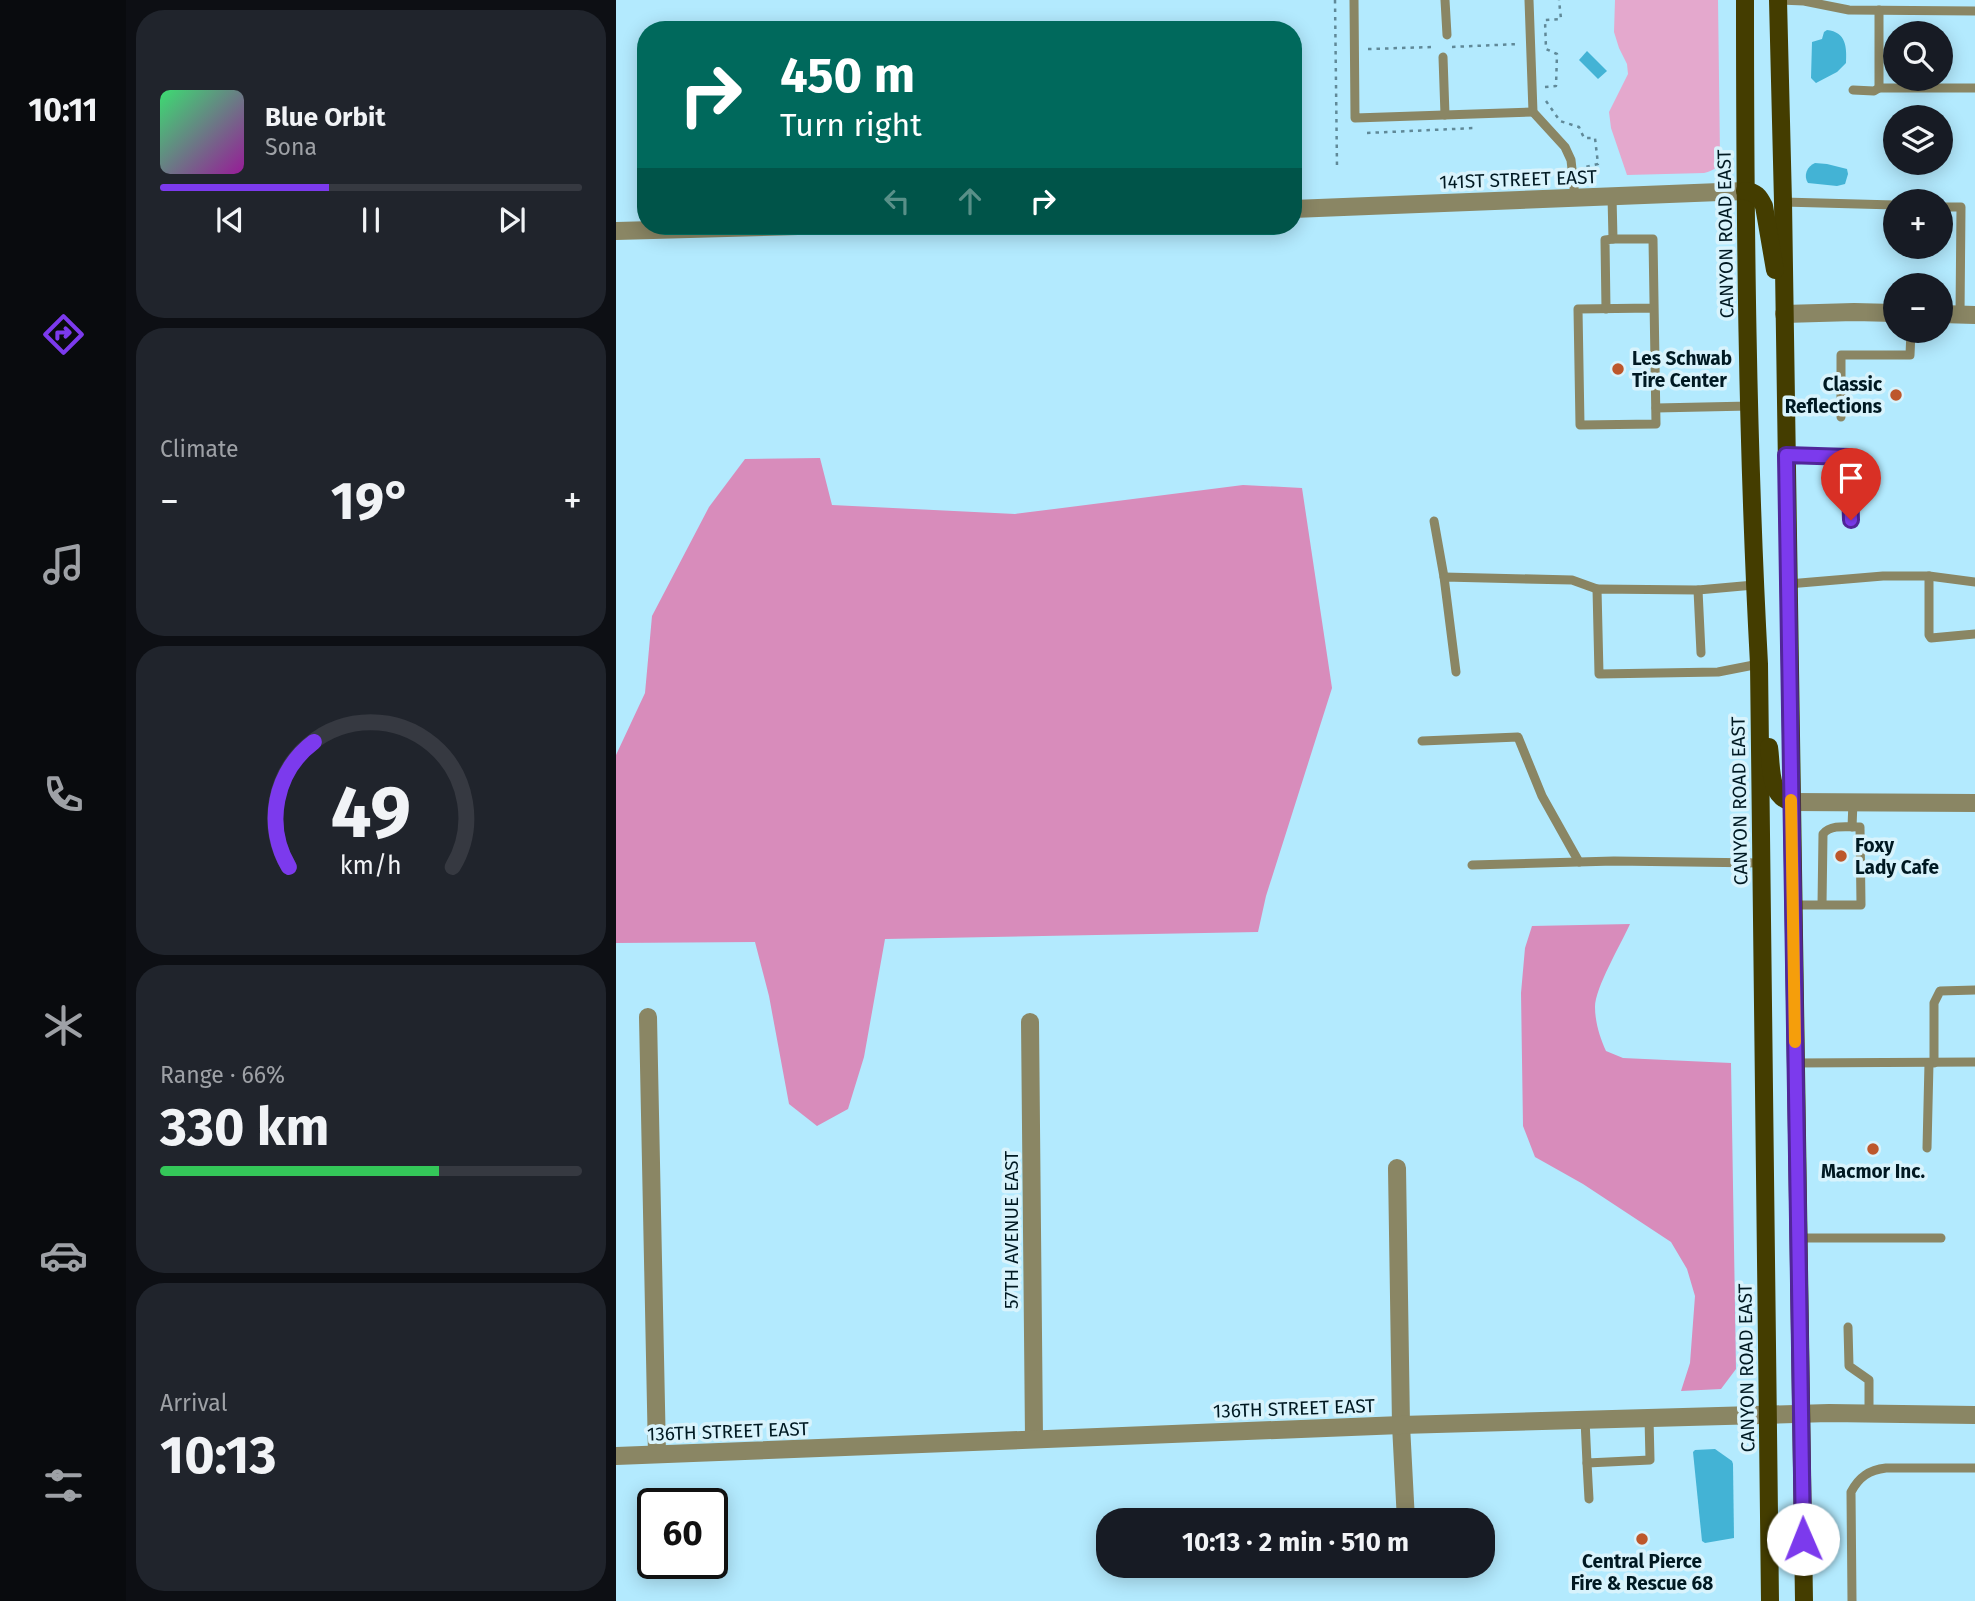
<!DOCTYPE html>
<html lang="en">
<head>
<meta charset="utf-8">
<style>
  :root { --surface:#171b24; --page:#20242c; --text:#f1f3f6; --muted:#9ea1a6; --line:#363941; --accent:#7c3aed }
  body { margin:0; font-family:"Fira Sans",sans-serif; background:var(--page); color:var(--text); height:100vh; display:flex; flex-direction:column; font-size:26px; white-space:nowrap }
  * { box-sizing:border-box; margin:0 }
  p { font-size:23px; color:var(--muted) }
  .icon { flex:none; width:38px; height:38px; fill:none; stroke:currentColor; stroke-width:2; stroke-linecap:round; stroke-linejoin:round }
  .map { position:relative; flex:1; overflow:hidden }
  .panel { display:flex; flex-direction:column; gap:10px; padding:10px; background:#0d0f14; width:490px }
  .panel>* { flex:none }
  .banner { position:absolute; left:21px; top:21px; width:665px; height:214px; border-radius:28px; box-shadow:0 4px 18px #0003; background:#00695c; color:#fff; overflow:hidden }
  .controls { position:absolute; left:1267px; top:21px; display:grid; gap:14px }
  .controls a { display:grid; place-items:center; width:70px; height:70px; border-radius:50%; background:var(--surface); box-shadow:0 4px 18px #0003; font-size:35px }
  .speed { position:absolute; left:21px; top:1488px; display:flex; gap:14px; font-size:35px; font-weight:700; text-align:center }
  .speed>* { display:grid; place-content:center; width:91px; height:91px; border-radius:50%; background:var(--surface); box-shadow:0 4px 18px #0003; line-height:1 }
  .speed .limit { border:4px solid #111; border-radius:10px; background:#fff; color:#111 }
  .pin { position:absolute; display:grid; place-items:center; width:60px; height:60px; color:#fff; margin:-72px -30px; border-radius:50% 50% 50% 0; rotate:-45deg; box-shadow:0 0 7px #0007 }
  .pin .icon { rotate:45deg }
  .me { position:absolute; width:77px; margin:-38px; rotate:359deg; stroke-linejoin:round; filter:drop-shadow(0 0 5px #0008) }
  .turn { display:flex; align-items:center; gap:24px; height:147px; padding:0 28px; font-size:32px }
  .turn .icon { width:91px; height:91px; stroke-width:2.5 }
  .turn b { display:block; font-size:49px; line-height:60px }
  .lanes { display:flex; align-items:center; height:66px; padding:0 28px; background:#0003; justify-content:center; gap:35px; direction:ltr }
  .lanes .off { opacity:.35 }
  .big { font-size:52px; font-weight:700; line-height:1.1 }
  .panel .tile { flex:1; display:flex; flex-direction:column; justify-content:center; gap:10px; min-width:0; padding:0 24px; border-radius:28px; background:var(--page) }
  .panel .dial { align-items:center; gap:0 }
  .dial svg { height:182px; overflow:visible; fill:none; stroke:var(--line); stroke-width:7; stroke-linecap:round; text-anchor:middle }
  .dial text { fill:var(--text); stroke:none }
  .song { display:flex; align-items:center; gap:21px }
  .cover { width:84px; height:84px; border-radius:10px; background:linear-gradient(135deg,hsl(140 70% 55%),hsl(300 70% 35%)) }
  .played { height:7px; border-radius:4px; background:linear-gradient(90deg,var(--accent) 40%,var(--line) 40%) }
  .keys { display:flex; justify-content:space-around; direction:ltr }
  .heat { display:flex; justify-content:space-between; align-items:center; font-size:38px; direction:ltr }
  .charge { height:10px; border-radius:5px; background:linear-gradient(90deg,#34c759 66%,var(--line) 0) }
  .trip { position:absolute; left:480px; top:1508px; width:399px; height:70px; border-radius:28px; background:var(--surface); box-shadow:0 4px 18px #0003; font-weight:700; line-height:70px; text-align:center }
  main { display:flex; flex:1; min-height:0 }
  .tabs { display:flex; flex-direction:column; width:126px; justify-content:space-around; align-items:center; background:#090b0e; color:var(--muted) }
  .tabs .icon { width:49px; height:49px }
  .tabs .current { color:var(--accent) }
  .tabs b { font-size:32px; color:var(--text) }
  .map>svg:first-child { display:block }
</style>
</head>
<body>
<main>
<nav class="tabs">
<b>10:11</b>
<svg class="icon current" aria-label="directions" viewBox="0 0 24 24"><path d="M12 3l9 9-9 9-9-9zM9 14v-3h6M13 9l2 2-2 2"/></svg>
<svg class="icon" aria-label="music" viewBox="0 0 24 24"><path d="M9 18V5l10-2v13"/><circle cx="6" cy="18" r="3"/><circle cx="16" cy="16" r="3"/></svg>
<svg class="icon" aria-label="phone" viewBox="0 0 24 24"><path d="M5 4h4l2 5-3 2q2 4 5 5l2-3 5 2v4C11 20 4 13 5 4z"/></svg>
<svg class="icon" aria-label="climate" viewBox="0 0 24 24"><path d="M12 3v18M4 7l16 10M4 17L20 7"/></svg>
<svg class="icon" aria-label="car" viewBox="0 0 24 24"><path d="M5 17H2v-5l4-1 3-4h7l3 4 3 1v5h-3M9 17h6M6 11h13"/><circle cx="7" cy="17" r="2"/><circle cx="17" cy="17" r="2"/></svg>
<svg class="icon" aria-label="filters" viewBox="0 0 24 24"><path d="M4 7h16M4 17h16"/><circle cx="9" cy="7" r="2"/><circle cx="15" cy="17" r="2"/></svg>
</nav>
<section class="panel">
<div class="tile">
<div class="song"><i class="cover"></i><div><b>Blue Orbit</b><p>Sona</p></div></div>
<div class="played"></div>
<div class="keys"><svg class="icon" aria-label="previous" viewBox="0 0 24 24"><path d="M18 5L8 12l10 7zM5 5v14"/></svg><svg class="icon" aria-label="pause" viewBox="0 0 24 24"><path d="M8 5v14M16 5v14"/></svg><svg class="icon" aria-label="next" viewBox="0 0 24 24"><path d="M6 5l10 7-10 7zM19 5v14"/></svg></div>
</div>
<div class="tile"><p>Climate</p>
<div class="heat"><a>−</a><b class="big">19°</b><a>+</a></div>
</div>
<div class="tile dial"><svg viewBox="0 0 100 80">
<path d="M14 69A42 42 0 1 1 86 69"/>
<path d="M14 69A42 42 0 0 1 25 14" stroke="#7c3aed"/>
<text x="50" y="56" font-size="32" font-weight="700">49</text>
<text x="50" y="72" font-size="11">km/h</text>
</svg></div>
<div class="tile"><p>Range · 66%</p><b class="big">330 km</b><div class="charge"></div></div>
<div class="tile"><p>Arrival</p><b class="big">10:13</b></div>
</section>
<div class="map">
<svg width="1359" height="1601" viewBox="0 0 1359 1601">
  <rect width="100%" height="100%" fill="#b3eafe"/>
  <path fill="#e4a8cd" d="M999,0h103l2,157c-2,11 -5,13 -16,16l-77,2 -16,-47 -2,-16 19,-38 -1,-10 -8,-16 -5,-16z"/>
  <g fill="#d88cbb">
    <path d="M204,458l12,47 183,9 228,-29 59,3 30,200 -66,208 -8,36 -373,7 -21,118 -16,52 -31,17 -28,-22 -20,-108 -14,-54 -139,1v-188l29,-62 7,-77 57,-109 36,-48z"/>
    <path d="M1014,924c-9,20 -35,64 -35,83 0,15 5,31 11,44l17,7 108,5 5,306 -15,20 -40,2 9,-28 5,-67 -8,-27 -16,-27 -88,-58 -48,-27 -12,-31 -2,-133 4,-45 7,-22z"/>
  </g>
  <g fill="#43b3d5">
    <path d="M1211,30c19,2 20,17 19,33l-9,9 -21,11 -5,-5 1,-36 10,-3 2,-7z"/>
    <path d="M971,51l20,20 -9,8 -19,-19z"/>
    <path d="M1199,163l12,1 20,5 1,5 -3,10 -8,2 -29,-3c-5,-7 -1,-17 7,-20z"/>
    <path d="M1099,1449l17,12 1,3 1,74 -29,5 -3,-2 -9,-89 2,-2z"/>
  </g>
  <g fill="none" stroke-linecap="round" stroke-linejoin="round">
    <g stroke="#608998" stroke-width="2.5" stroke-dasharray="3.5 5" stroke-linecap="butt">
      <path d="M719,0l2,167"/>
      <path d="M836,47l66,-3"/>
      <path d="M752,49l66,-2"/>
      <path d="M929,87l11,-1 1,-32 -11,-5 -1,-29 16,-1 -2,-19"/>
      <path d="M930,101l14,20 19,6 5,11h11l3,26 -13,3"/>
      <path d="M751,133l108,-5"/>
    </g>
    <g stroke="#8a8664" stroke-width="9">
      <path d="M738,0l1,118 178,-6"/>
      <path d="M829,0l2,35"/>
      <path d="M913,0l4,112 32,35 6,13 4,37"/>
      <path d="M1164,0l24,1 45,9 126,1"/>
      <path d="M1263,10v78h96"/>
      <path d="M827,57l2,58"/>
      <path d="M1237,90l21,1 5,-3"/>
      <path d="M996,196l1,43h40l3,185 -76,1 -2,-116 76,-1"/>
      <path d="M1167,202l112,3"/>
      <path d="M1325,207h20l-1,108"/>
      <path d="M990,309l-1,-69 8,-1"/>
      <path d="M1040,408l94,-2"/>
      <path d="M1225,417v-62h69l1,-24"/>
      <path d="M1170,455l63,2 2,63"/>
      <path d="M818,521l10,56"/>
      <path d="M1313,576v59l2,3 44,-4"/>
      <path d="M1172,584l95,-8h46l46,6"/>
      <path d="M1138,585l-56,5 -101,-1 2,85 119,-2 41,-8"/>
      <path d="M1082,590l3,63"/>
      <path d="M840,672l-12,-95 128,3 25,9"/>
      <path d="M806,741l96,-4 24,59 37,66"/>
      <path d="M1236,827l1,-25"/>
      <path d="M856,865l142,-4 147,2"/>
      <path d="M1177,905h68l-1,-78c-13,0 -29,-3 -37,7l-1,71"/>
      <path d="M1179,1063l180,-1"/>
      <path d="M1318,1063v-60l6,-12 35,-1"/>
      <path d="M1311,1148l2,-85"/>
      <path d="M1182,1238h143"/>
      <path d="M1232,1327l1,39 20,14v35"/>
      <path d="M969,1420l2,43 63,-3 -1,-42"/>
      <path d="M971,1463l2,36"/>
      <path d="M1236,1601l-1,-109c8,-15 18,-22 35,-24h89"/>
    </g>
    <g stroke="#8a8664" stroke-width="18">
      <path d="M677,209l452,-18"/>
      <path d="M0,231l182,-5"/>
      <path d="M1168,314l70,-2 41,1"/>
      <path d="M1325,314l34,1"/>
      <path d="M1175,802l184,1"/>
      <path d="M32,1017l9,437"/>
      <path d="M414,1022l4,416"/>
      <path d="M781,1168l4,257 5,96"/>
      <path d="M0,1456l785,-31 428,-12 146,2"/>
    </g>
    <g stroke="#443d00" stroke-width="18">
      <path d="M1129,0c0,221 2,443 14,664l11,937"/>
      <path d="M1162,0l5,202 21,1399"/>
      <path d="M1129,191c11,1 14,5 19,15l11,64"/>
      <path d="M1153,747c3,20 -1,48 22,55"/>
    </g>
  </g>
  <g fill="none" stroke-linecap="round" stroke-linejoin="round">
    <defs>
      <path id="route" d="M1187,1539l-17,-1084 63,2 2,63"/>
    </defs>
    <use href="#route" stroke="#51269a" stroke-width="18"/>
    <use href="#route" stroke="#7c3aed" stroke-width="12"/>
    <path stroke="#f59e0b" stroke-width="12" d="M1175,800l4,242"/>
  </g>
  <g fill="#bd572b" stroke="#d8f3fc" stroke-width="2.5">
    <circle cx="1002" cy="369" r="7"/>
    <circle cx="1280" cy="395" r="7"/>
    <circle cx="1225" cy="856" r="7"/>
    <circle cx="1257" cy="1149" r="7"/>
    <circle cx="1026" cy="1539" r="7"/>
  </g>
  <g text-anchor="middle" stroke-width="7" stroke-linejoin="round" paint-order="stroke">
    <g font-size="19" fill="#001922" stroke="#d8f3fc">
      <text transform="translate(902 179) rotate(-2)" y="7">141ST STREET EAST</text>
      <text transform="translate(1109 234) rotate(-91)" y="7">CANYON ROAD EAST</text>
      <text transform="translate(1123 801) rotate(-91)" y="7">CANYON ROAD EAST</text>
      <text transform="translate(395 1230) rotate(-90)" y="7">57TH AVENUE EAST</text>
      <text transform="translate(1130 1368) rotate(-91)" y="7">CANYON ROAD EAST</text>
      <text transform="translate(678 1408) rotate(-2)" y="7">136TH STREET EAST</text>
      <text transform="translate(112 1431) rotate(-2)" y="7">136TH STREET EAST</text>
    </g>
    <g font-size="19" font-weight="bold" fill="#001922" stroke="#d8f3fc" text-anchor="start">
      <text x="1016" y="365">Les Schwab<tspan x="1016" dy="22">Tire Center</tspan></text>
      <text x="1266" y="391" text-anchor="end">Classic<tspan x="1266" dy="22">Reflections</tspan></text>
      <text x="1239" y="852">Foxy<tspan x="1239" dy="22">Lady Cafe</tspan></text>
      <text x="1257" y="1178" text-anchor="middle">Macmor Inc.</text>
      <text x="1026" y="1568" text-anchor="middle">Central Pierce<tspan x="1026" dy="22">Fire &amp; Rescue 68</tspan></text>
    </g>
  </g>
</svg>
<div class="controls">
<a><svg class="icon" aria-label="search" viewBox="0 0 24 24"><circle cx="10" cy="10" r="6"/><path d="M15 15l6 6"/></svg></a>
<a><svg class="icon" aria-label="layers" viewBox="0 0 24 24"><path d="M12 4l9 5-9 5-9-5zM3 14l9 5 9-5"/></svg></a>
<a>+</a>
<a>−</a>
</div>
<div class="speed"><div class="limit">60</div></div>
<div class="pin" style="left:1235px;top:520px;background:#d93025"><svg class="icon" aria-label="arrive" viewBox="0 0 24 24"><path d="M6 21V4h12l-3 4 3 4H6"/></svg></div>
<svg class="me" style="left:1187px;top:1539px" viewBox="-20 -20 40 40"><circle r="19" fill="#fff"/><path d="M0-13L10 11 0 6-10 11z" fill="#7c3aed"/></svg>
<div class="trip">10:13 · 2 min · 510 m</div>
<div class="banner">
<div class="turn"><svg class="icon" aria-label="right" viewBox="0 0 24 24"><path d="M7 20v-9h11M14 6l5 5-5 5"/></svg><div><b>450 m</b>Turn right</div></div>
<div class="lanes"><svg class="icon off" aria-label="left" viewBox="0 0 24 24"><path d="M17 20v-9H6M10 6l-5 5 5 5"/></svg><svg class="icon off" aria-label="ahead" viewBox="0 0 24 24"><path d="M12 20V5M6 11l6-6 6 6"/></svg><svg class="icon" aria-label="right" viewBox="0 0 24 24"><path d="M7 20v-9h11M14 6l5 5-5 5"/></svg></div>
</div>
</div>
</main>
</body>
</html>
